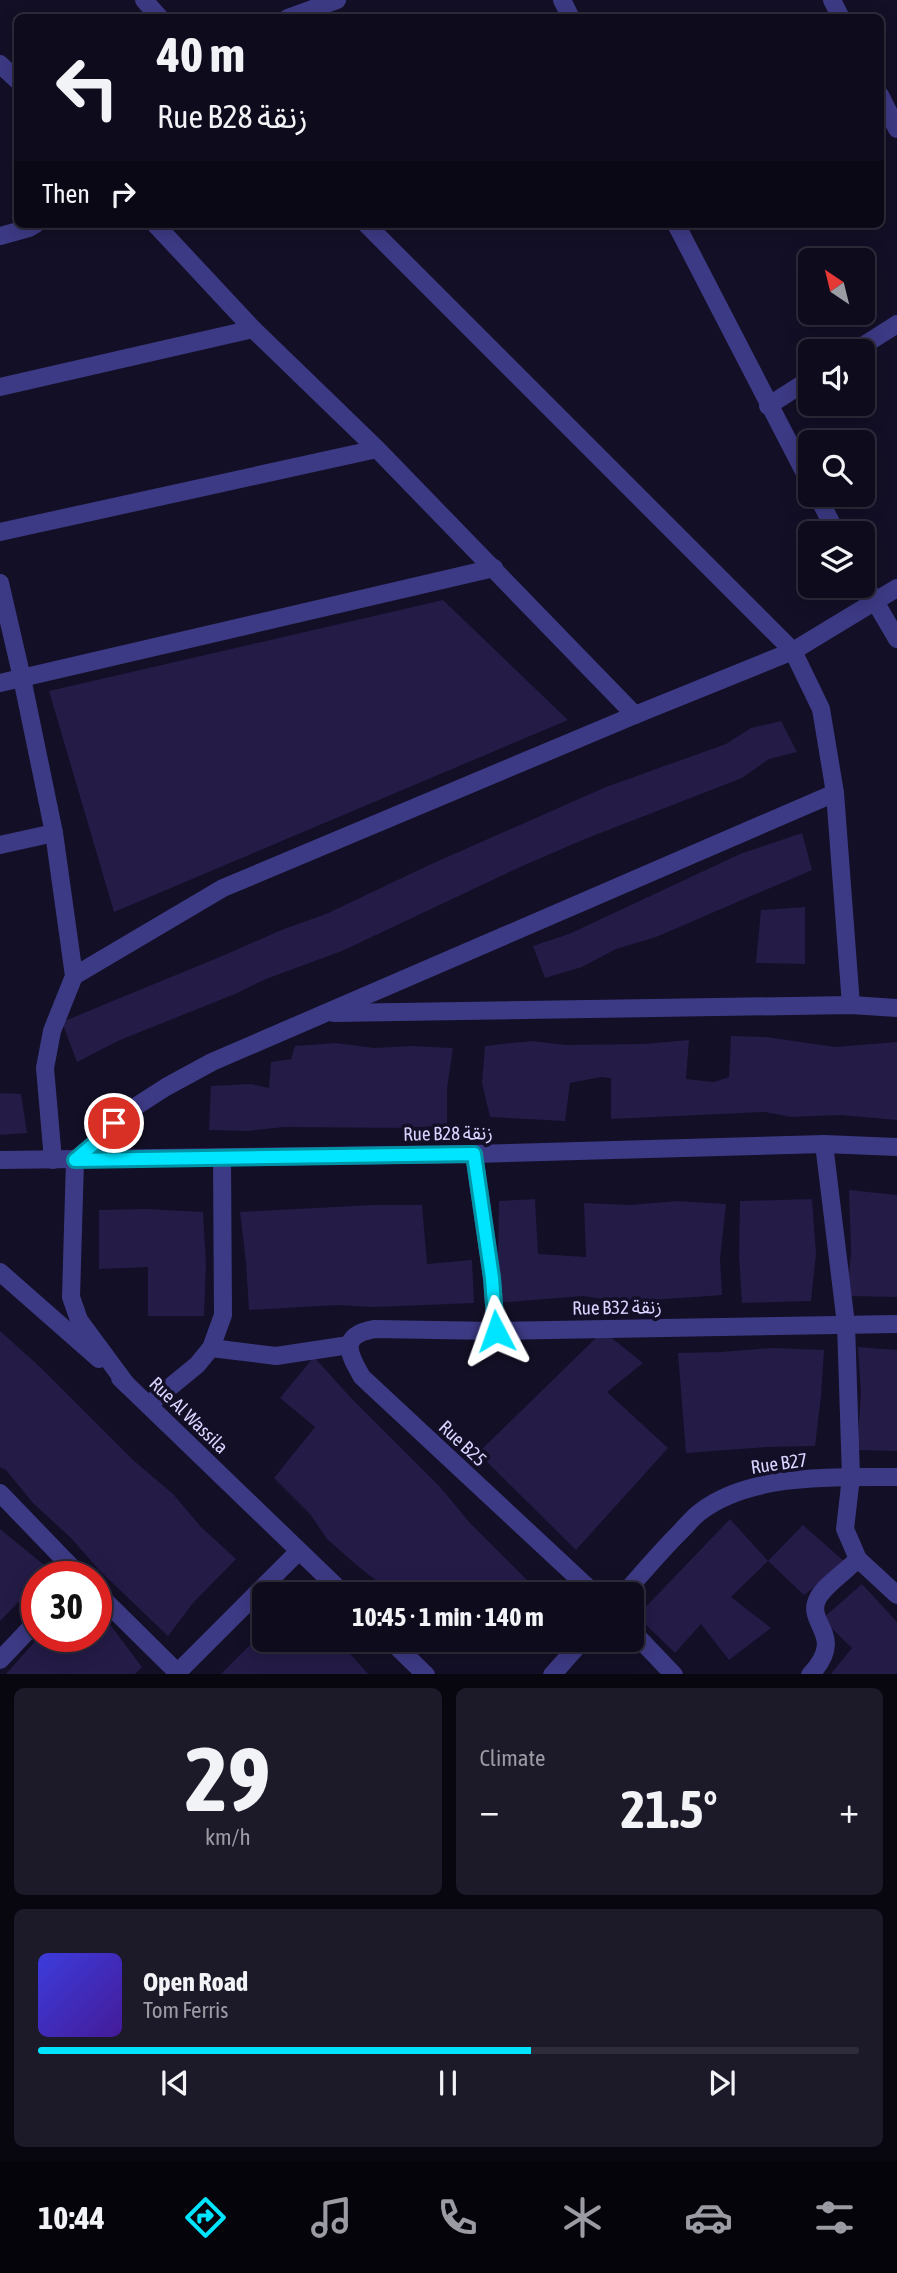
<!DOCTYPE html>
<html lang="en">
<head>
<meta charset="utf-8">
<style>
  :root { --surface:#0e0b1c; --page:#1c1929; --text:#f1f3f6; --muted:#9b9ba3; --line:#2e2b3b; --accent:#00e5ff }
  body { margin:0; font-family:"Asap Condensed","Noto Sans Arabic",sans-serif; background:var(--page); color:var(--text); height:100vh; display:flex; flex-direction:column; font-size:26px; white-space:nowrap }
  * { box-sizing:border-box; margin:0 }
  p { font-size:23px; color:var(--muted) }
  .icon { flex:none; width:38px; height:38px; fill:none; stroke:currentColor; stroke-width:2; stroke-linecap:round; stroke-linejoin:round }
  .map { position:relative; height:1674px; overflow:hidden }
  .panel { display:flex; flex-direction:column; gap:14px; padding:14px; background:#08060f; flex:1 }
  .panel>* { flex:none }
  .hud { position:absolute; left:14px; top:14px; width:870px; height:214px; border-radius:10px; box-shadow:0 4px 18px #0003,0 0 0 2px var(--line); background:#0e0b1c; color:var(--text); overflow:hidden }
  .needle { width:46px; rotate:325deg }
  .buttons { position:absolute; left:798px; top:248px; display:grid; gap:14px }
  .buttons a { display:grid; place-items:center; width:77px; height:77px; border-radius:10px; background:var(--surface); box-shadow:0 4px 18px #0003,0 0 0 2px var(--line); font-size:35px }
  .speed { position:absolute; left:21px; top:1561px; display:flex; gap:14px; font-size:35px; font-weight:700; text-align:center }
  .speed>* { display:grid; place-content:center; width:91px; height:91px; border-radius:50%; background:var(--surface); box-shadow:0 4px 18px #0003,0 0 0 2px var(--line); line-height:1 }
  .speed .limit { border:10px solid #d22; background:#fff; color:#111 }
  .pin { position:absolute; display:grid; place-items:center; width:60px; height:60px; color:#fff; margin:-30px; border:4px solid #fff; border-radius:50%; box-shadow:0 2px 7px #0007 }
  .me { position:absolute; width:77px; margin:-38px; rotate:356deg; stroke-linejoin:round; filter:drop-shadow(0 0 5px #0008) }
  .turn { display:flex; align-items:center; gap:24px; height:147px; padding:0 28px; font-size:32px }
  .turn .icon { width:91px; height:91px; stroke-width:2.5 }
  .turn b { display:block; font-size:49px; line-height:60px }
  .then { display:flex; align-items:center; height:66px; padding:0 28px; background:#0003; gap:14px; font-size:26px }
  .big { font-size:52px; font-weight:700; line-height:1.1 }
  .panel .tile { flex:1; display:flex; flex-direction:column; justify-content:center; gap:10px; min-width:0; padding:0 24px; border-radius:10px; background:var(--page) }
  .panel .dial { align-items:center; gap:0 }
  .dial b { font-size:91px; line-height:1 }
  .song { display:flex; align-items:center; gap:21px }
  .cover { width:84px; height:84px; border-radius:10px; background:linear-gradient(135deg,hsl(240 70% 55%),hsl(260 70% 35%)) }
  .played { height:7px; border-radius:4px; background:linear-gradient(90deg,var(--accent) 60%,var(--line) 60%) }
  .keys { display:flex; justify-content:space-around; direction:ltr }
  .heat { display:flex; justify-content:space-between; align-items:center; font-size:38px; direction:ltr }
  .panel .tiles { flex:1; display:grid; gap:14px; grid-template-columns:1fr 1fr }
  .tile:last-child { grid-column:span 2 }
  .trip { position:absolute; left:252px; top:1582px; width:392px; height:70px; border-radius:10px; background:var(--surface); box-shadow:0 4px 18px #0003,0 0 0 2px var(--line); font-weight:700; line-height:70px; text-align:center }
  .tabs { display:flex; height:112px; justify-content:space-around; align-items:center; background:#06040b; color:var(--muted) }
  .tabs .icon { width:49px; height:49px }
  .tabs .selected { color:var(--accent) }
  .tabs b { font-size:32px; color:var(--text) }
  .map>svg:first-child { display:block }
</style>
</head>
<body>
<div class="map">
<svg width="897" height="1675" viewBox="0 0 897 1675">
  <rect width="100%" height="100%" fill="#130f26"/>
  <g fill="#241b47">
    <path d="M443,600l125,120 -454,192 -65,-221z"/>
    <path d="M781,721l16,31 -28,7 -27,19 -157,61 -65,28 -178,84 -76,28 -31,15 -115,46 -43,22 -15,-40 160,-66 62,-27 42,-15 101,-48 179,-79 120,-43 25,-16z"/>
    <path d="M802,833l10,37 -156,67 -40,12 -34,18 -37,11 -12,-32 36,-12 171,-80z"/>
    <path d="M805,907v57l-49,-1 5,-53z"/>
    <path d="M731,1036l35,1 69,10 62,-5v78l-57,-5 -49,2 -26,-5 -154,7v-41l-10,-1 -31,6 -5,38 -75,-4 -8,-34 3,-37 47,-5 34,4 78,-1 45,-4 -3,39 28,3 15,-5z"/>
    <path d="M336,1043l38,5 37,-2 42,2 -6,40v37l-37,3 -126,-1 -36,4 -39,-1 2,-44 40,-2 18,4 2,-26 20,-3 4,-13z"/>
    <path d="M0,1093l21,1 6,39 -27,2z"/>
    <path d="M849,1190l48,5v102l-50,-1 4,-44z"/>
    <path d="M535,1199l3,55 48,3 -2,-54 45,2 49,-4 48,3 -6,55 2,36 -99,7 -40,-6 -86,7 2,-102z"/>
    <path d="M812,1199l4,55 -5,47 -69,2 -3,-46 1,-56z"/>
    <path d="M372,1205h50l5,59 45,-4 2,43 -100,4 -36,-2 -89,5 -3,-48 -6,-50z"/>
    <path d="M148,1209l55,3 3,52 -2,52h-56v-49l-49,2v-59z"/>
    <path d="M0,1331l39,35 94,94 40,34 28,33 35,32 -43,44 -25,33 -68,-65 -29,-33 -38,-35 -27,-33 -6,-3z"/>
    <path d="M603,1331l40,32 -36,29 61,56 -92,102 -98,-97z"/>
    <path d="M858,1347l39,3v101l-40,-1 4,-56z"/>
    <path d="M771,1348l53,2 -3,46 -6,50 -49,1 -80,6 -8,-100 43,-1z"/>
    <path d="M314,1357l37,41 89,89 30,36 66,66 -4,5h-138l-34,-26 -33,-29 -17,-25 -36,-36 41,-51 -35,-29z"/>
    <path d="M730,1519l38,42 35,-36 43,38 -42,32 -36,-34 -37,36 40,31 -42,32 -28,-36 -26,29 -38,-37z"/>
    <path d="M0,1529l49,40 -6,8h-6v6l-37,38z"/>
    <path d="M862,1584l35,38v53h-67l22,-27 -30,-29z"/>
    <path d="M96,1612l15,14 31,41 -8,8h-129l35,-39h56z"/>
    <path d="M264,1631v9h74l31,35h-149z"/>
  </g>
  <g fill="none" stroke-linecap="round" stroke-linejoin="round">
    <g stroke="#3d3a85" stroke-width="18">
      <path d="M144,0l16,18"/>
      <path d="M562,0l9,18"/>
      <path d="M832,0l9,18"/>
      <path d="M288,18l49,-18"/>
      <path d="M0,64l18,17"/>
      <path d="M880,95l17,34"/>
      <path d="M155,224l98,105 124,120 258,266"/>
      <path d="M366,224l427,427 28,58 14,84 16,212"/>
      <path d="M676,224l134,259"/>
      <path d="M0,236l29,-8 7,-4"/>
      <path d="M853,352l44,-28"/>
      <path d="M0,387l253,-58"/>
      <path d="M768,406l42,-27"/>
      <path d="M817,495l20,39"/>
      <path d="M0,532l377,-83"/>
      <path d="M863,581l34,58"/>
      <path d="M0,583l22,95 32,155 20,143 -22,55 -7,37 8,92"/>
      <path d="M0,683l494,-115"/>
      <path d="M0,845l54,-12"/>
      <path d="M74,976l149,-88 412,-173 158,-64 104,-63"/>
      <path d="M334,1013l517,-8 46,3"/>
      <path d="M824,1144l22,180 5,153 -6,52 13,30 39,36"/>
      <path d="M474,1154l18,124 4,53"/>
      <path d="M0,1160l474,-6 350,-10 73,3"/>
      <path d="M0,1272l99,87"/>
      <path d="M211,1348l65,8 73,-11"/>
      <path d="M120,1378l224,216"/>
      <path d="M127,1385l-48,-65 -8,-23 4,-137 26,-22 13,-15 21,-16 31,-20 46,-25 623,-269"/>
      <path d="M148,1405l49,-40 14,-17 12,-33 -1,-157"/>
      <path d="M0,1493l81,84"/>
      <path d="M96,1592l84,83"/>
      <path d="M595,1594l-233,-217c-14,-24 -23,-42 13,-48l121,2 401,-7"/>
      <path d="M624,1594c18,-21 37,-43 57,-63 6,-6 12,-14 19,-19 50,-39 136,-35 197,-35"/>
      <path d="M632,1631l42,44"/>
      <path d="M390,1640l36,35"/>
      <path d="M0,1660l37,-39"/>
      <path d="M175,1675l124,-124"/>
      <path d="M552,1675l31,-35"/>
      <path d="M810,1675c38,-40 -6,-51 8,-77 6,-12 29,-28 40,-39"/>
    </g>
  </g>
  <g fill="none" stroke-linecap="round" stroke-linejoin="round">
    <defs>
      <path id="route" d="M114,1123l-13,15 -26,22 399,-6 18,124 4,53"/>
    </defs>
    <use href="#route" stroke="#0095a6" stroke-width="18"/>
    <use href="#route" stroke="#00e5ff" stroke-width="12"/>
  </g>
  <g text-anchor="middle" stroke-width="7" stroke-linejoin="round" paint-order="stroke">
    <g font-size="19" fill="#d9d4ff" stroke="#130f26">
      <text transform="translate(448 1133) rotate(-1)" y="7">Rue B28 زنقة</text>
      <text transform="translate(617 1307) rotate(-1)" y="7">Rue B32 زنقة</text>
      <text transform="translate(189 1415) rotate(44)" y="7">Rue Al Wassila</text>
      <text transform="translate(463 1443) rotate(43)" y="7">Rue B25</text>
      <text transform="translate(779 1463) rotate(-8)" y="7">Rue B27</text>
    </g>
  </g>
</svg>
<div class="buttons">
<a><svg class="needle" viewBox="-14 -14 28 28"><path d="M0-13l5 13h-10z" fill="#e53935"/><path d="M0 13l5-13h-10z" fill="#9b9ba3"/></svg></a>
<a><svg class="icon" aria-label="sound" viewBox="0 0 24 24"><path d="M4 9h4l5-4v14l-5-4H4zM17 9q2 3 0 6"/></svg></a>
<a><svg class="icon" aria-label="search" viewBox="0 0 24 24"><circle cx="10" cy="10" r="6"/><path d="M15 15l6 6"/></svg></a>
<a><svg class="icon" aria-label="layers" viewBox="0 0 24 24"><path d="M12 4l9 5-9 5-9-5zM3 14l9 5 9-5"/></svg></a>
</div>
<div class="speed"><div class="limit">30</div></div>
<div class="pin" style="left:114px;top:1123px;background:#d93025"><svg class="icon" aria-label="arrive" viewBox="0 0 24 24"><path d="M6 21V4h12l-3 4 3 4H6"/></svg></div>
<svg class="me" style="left:496px;top:1331px" viewBox="-20 -20 40 40"><path d="M0-17L14 15 0 8-14 15z" fill="#00e5ff" stroke="#fff" stroke-width="4"/></svg>
<div class="trip">10:45 · 1 min · 140 m</div>
<div class="hud">
<div class="turn"><svg class="icon" aria-label="left" viewBox="0 0 24 24"><path d="M17 20v-9H6M10 6l-5 5 5 5"/></svg><div><b>40 m</b>Rue B28 زنقة</div></div>
<div class="then">Then<svg class="icon" aria-label="right" viewBox="0 0 24 24"><path d="M7 20v-9h11M14 6l5 5-5 5"/></svg></div>
</div>
</div>
<section class="panel">
<div class="tiles">
<div class="tile dial"><b>29</b><p>km/h</p></div>
<div class="tile"><p>Climate</p>
<div class="heat"><a>−</a><b class="big">21.5°</b><a>+</a></div>
</div>
<div class="tile">
<div class="song"><i class="cover"></i><div><b>Open Road</b><p>Tom Ferris</p></div></div>
<div class="played"></div>
<div class="keys"><svg class="icon" aria-label="previous" viewBox="0 0 24 24"><path d="M18 5L8 12l10 7zM5 5v14"/></svg><svg class="icon" aria-label="pause" viewBox="0 0 24 24"><path d="M8 5v14M16 5v14"/></svg><svg class="icon" aria-label="next" viewBox="0 0 24 24"><path d="M6 5l10 7-10 7zM19 5v14"/></svg></div>
</div>
</div>
</section>
<nav class="tabs">
<b>10:44</b>
<svg class="icon selected" aria-label="directions" viewBox="0 0 24 24"><path d="M12 3l9 9-9 9-9-9zM9 14v-3h6M13 9l2 2-2 2"/></svg>
<svg class="icon" aria-label="music" viewBox="0 0 24 24"><path d="M9 18V5l10-2v13"/><circle cx="6" cy="18" r="3"/><circle cx="16" cy="16" r="3"/></svg>
<svg class="icon" aria-label="phone" viewBox="0 0 24 24"><path d="M5 4h4l2 5-3 2q2 4 5 5l2-3 5 2v4C11 20 4 13 5 4z"/></svg>
<svg class="icon" aria-label="climate" viewBox="0 0 24 24"><path d="M12 3v18M4 7l16 10M4 17L20 7"/></svg>
<svg class="icon" aria-label="car" viewBox="0 0 24 24"><path d="M5 17H2v-5l4-1 3-4h7l3 4 3 1v5h-3M9 17h6M6 11h13"/><circle cx="7" cy="17" r="2"/><circle cx="17" cy="17" r="2"/></svg>
<svg class="icon" aria-label="filters" viewBox="0 0 24 24"><path d="M4 7h16M4 17h16"/><circle cx="9" cy="7" r="2"/><circle cx="15" cy="17" r="2"/></svg>
</nav>
</body>
</html>
